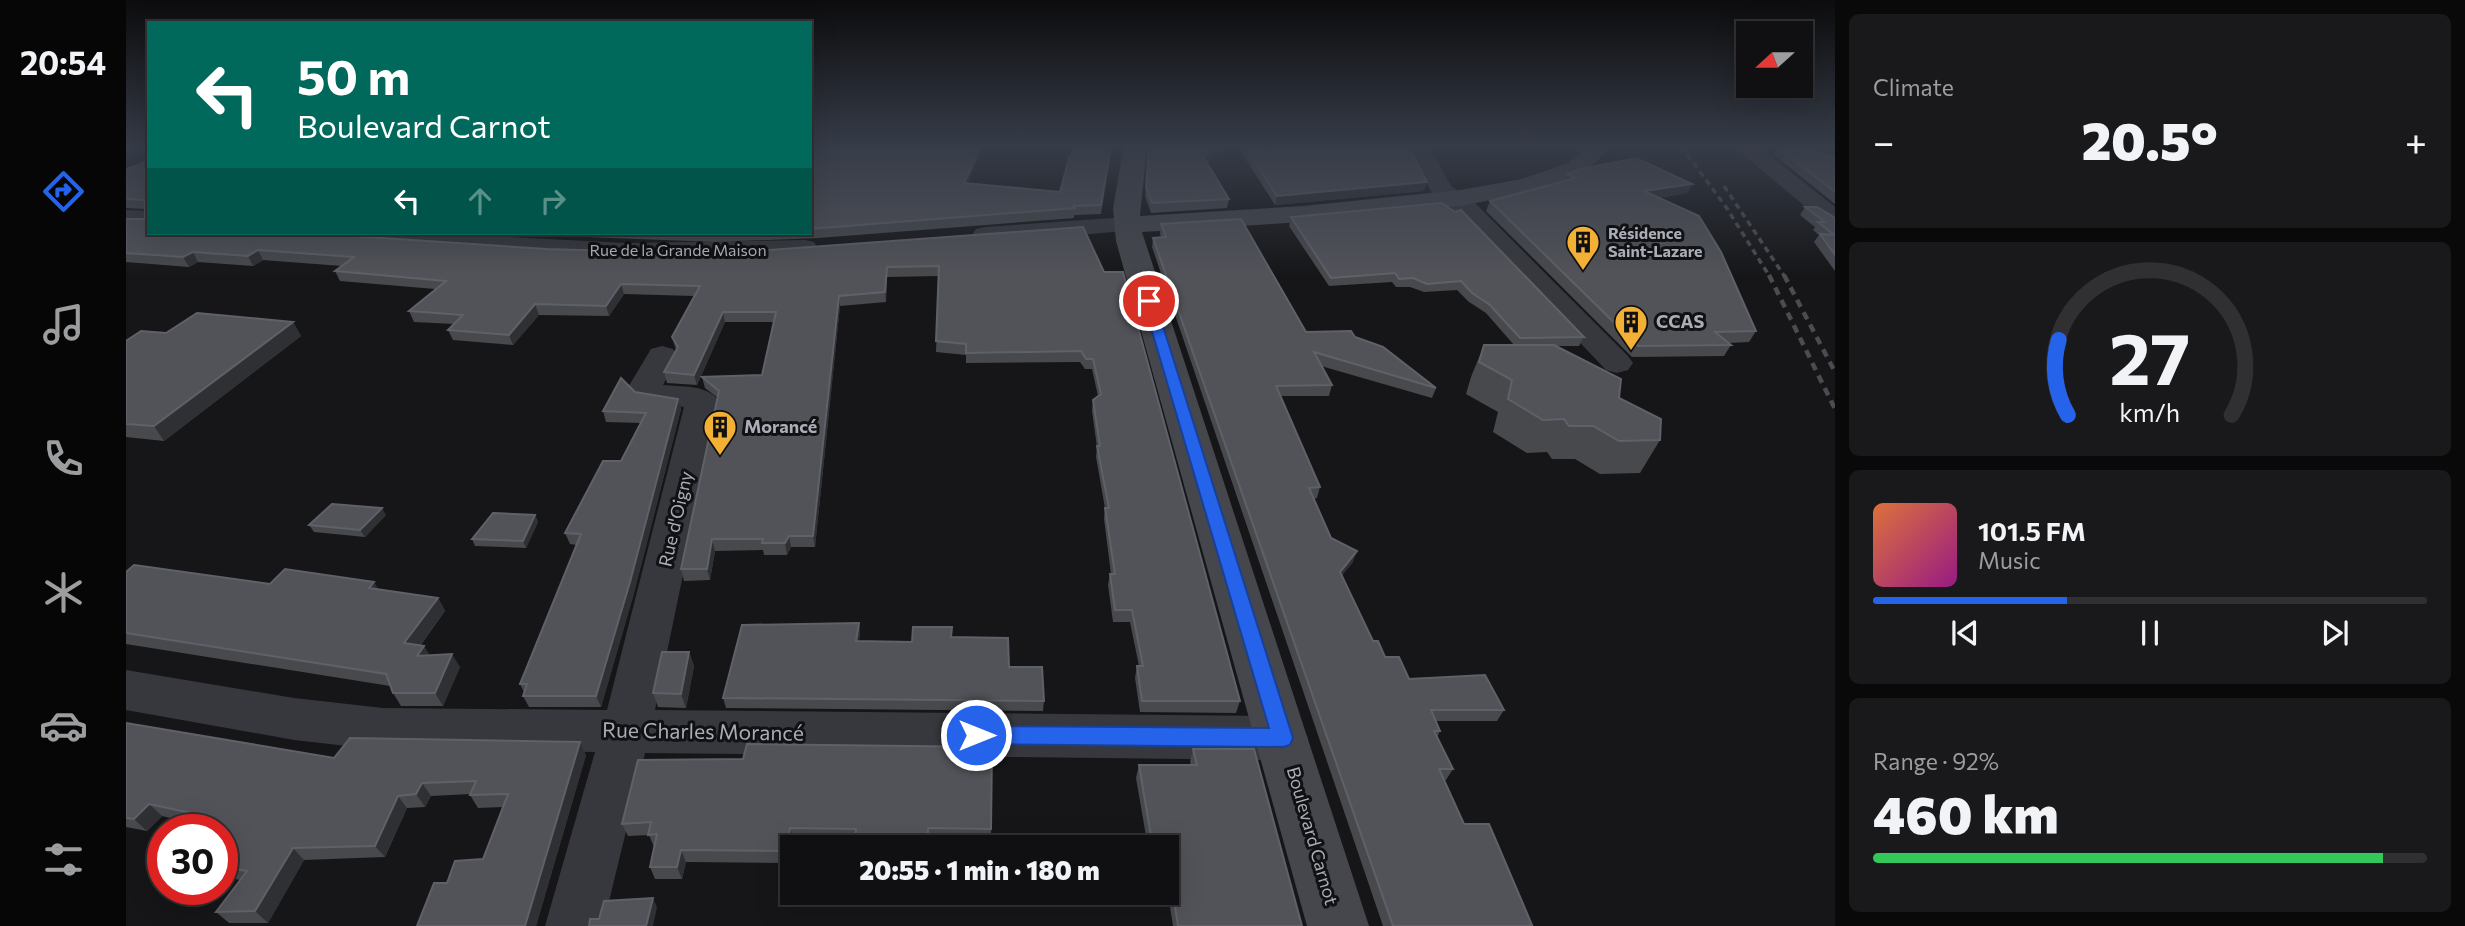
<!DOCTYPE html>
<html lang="en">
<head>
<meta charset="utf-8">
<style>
  :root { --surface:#101012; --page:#19191b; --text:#f1f3f6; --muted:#9c9d9f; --line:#303032; --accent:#2563eb }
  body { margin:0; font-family:Commissioner,sans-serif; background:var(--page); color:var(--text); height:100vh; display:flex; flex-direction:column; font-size:26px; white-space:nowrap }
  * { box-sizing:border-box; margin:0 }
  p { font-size:23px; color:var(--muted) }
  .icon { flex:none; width:38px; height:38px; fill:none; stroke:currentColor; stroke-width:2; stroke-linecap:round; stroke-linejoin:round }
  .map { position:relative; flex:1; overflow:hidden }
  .panel { display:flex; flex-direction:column; gap:14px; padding:14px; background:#09090a; width:630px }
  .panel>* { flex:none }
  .banner { position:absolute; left:21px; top:21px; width:665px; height:214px; border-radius:0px; box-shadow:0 7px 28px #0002,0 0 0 2px var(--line); background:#00695c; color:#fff; overflow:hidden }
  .needle { width:46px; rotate:249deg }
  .buttons { position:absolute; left:1610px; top:21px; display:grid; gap:14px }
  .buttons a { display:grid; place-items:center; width:77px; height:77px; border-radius:0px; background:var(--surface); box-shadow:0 7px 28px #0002,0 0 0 2px var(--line); font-size:35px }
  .speed { position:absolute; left:21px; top:814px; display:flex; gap:14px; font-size:35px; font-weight:700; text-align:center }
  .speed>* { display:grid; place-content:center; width:91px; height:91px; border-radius:50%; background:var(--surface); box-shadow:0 7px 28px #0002,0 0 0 2px var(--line); line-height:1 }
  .speed .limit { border:10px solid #d22; background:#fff; color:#111 }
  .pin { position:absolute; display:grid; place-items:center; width:60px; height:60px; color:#fff; margin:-30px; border:4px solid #fff; border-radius:50%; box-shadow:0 2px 7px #0007 }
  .me { position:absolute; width:77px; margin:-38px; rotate:90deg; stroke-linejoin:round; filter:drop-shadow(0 0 5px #0008) }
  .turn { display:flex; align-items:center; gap:24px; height:147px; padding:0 35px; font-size:32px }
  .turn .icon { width:91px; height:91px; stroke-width:2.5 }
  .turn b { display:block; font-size:49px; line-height:60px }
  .lanes { display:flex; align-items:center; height:66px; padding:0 35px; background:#0003; justify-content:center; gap:35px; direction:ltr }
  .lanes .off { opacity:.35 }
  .big { font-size:52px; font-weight:800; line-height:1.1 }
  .panel .tile { flex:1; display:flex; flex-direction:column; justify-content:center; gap:10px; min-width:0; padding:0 24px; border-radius:10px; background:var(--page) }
  .panel .dial { align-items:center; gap:0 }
  .dial svg { height:182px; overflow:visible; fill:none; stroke:var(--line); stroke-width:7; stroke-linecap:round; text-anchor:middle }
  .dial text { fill:var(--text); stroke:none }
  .song { display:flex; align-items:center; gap:21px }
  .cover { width:84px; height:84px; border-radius:10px; background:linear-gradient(135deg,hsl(20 70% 55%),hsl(310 70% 35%)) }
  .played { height:7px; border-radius:4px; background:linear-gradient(90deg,var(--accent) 35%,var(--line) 35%) }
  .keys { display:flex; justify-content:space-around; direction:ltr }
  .heat { display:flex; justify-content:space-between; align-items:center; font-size:38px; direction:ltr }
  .charge { height:10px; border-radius:5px; background:linear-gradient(90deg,#34c759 92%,var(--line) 0) }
  .trip { position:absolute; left:654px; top:835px; width:399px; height:70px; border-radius:0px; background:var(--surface); box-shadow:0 7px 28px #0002,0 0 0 2px var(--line); font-weight:800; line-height:70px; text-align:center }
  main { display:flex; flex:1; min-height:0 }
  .tab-bar { display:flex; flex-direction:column; width:126px; justify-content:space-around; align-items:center; background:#060607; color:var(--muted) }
  .tab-bar .icon { width:49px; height:49px }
  .tab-bar .current { color:var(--accent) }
  .tab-bar b { font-size:32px; color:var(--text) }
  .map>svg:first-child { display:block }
</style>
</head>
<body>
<main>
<nav class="tab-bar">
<b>20:54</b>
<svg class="icon current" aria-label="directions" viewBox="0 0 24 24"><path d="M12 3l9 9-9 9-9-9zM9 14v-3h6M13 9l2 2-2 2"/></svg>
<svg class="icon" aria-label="music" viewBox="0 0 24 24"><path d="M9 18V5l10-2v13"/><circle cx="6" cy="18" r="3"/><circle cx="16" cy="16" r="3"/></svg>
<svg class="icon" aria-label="phone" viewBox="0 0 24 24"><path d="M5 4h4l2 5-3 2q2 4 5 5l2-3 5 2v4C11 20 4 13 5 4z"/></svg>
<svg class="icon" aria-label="climate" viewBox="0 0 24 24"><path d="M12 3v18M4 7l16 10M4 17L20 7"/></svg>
<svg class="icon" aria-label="car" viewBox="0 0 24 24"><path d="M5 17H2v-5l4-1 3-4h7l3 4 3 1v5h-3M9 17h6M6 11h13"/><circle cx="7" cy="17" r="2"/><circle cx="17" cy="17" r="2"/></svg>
<svg class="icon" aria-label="filters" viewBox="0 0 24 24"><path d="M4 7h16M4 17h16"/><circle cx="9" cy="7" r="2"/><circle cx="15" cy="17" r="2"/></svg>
</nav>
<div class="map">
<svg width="1709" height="926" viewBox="0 0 1709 926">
  <rect width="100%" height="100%" fill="#161618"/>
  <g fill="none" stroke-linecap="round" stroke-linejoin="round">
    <g fill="#37383d" fill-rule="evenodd">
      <path d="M1281,146h22l22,40 21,14 156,156 5,7 -5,7 -11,3 -11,-3 -152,-160 -21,-15z"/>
      <path d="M1607,146h25l77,61v20l-9,-3z"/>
      <path d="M1669,146h31l9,4v15l-37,-14z"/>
      <path d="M0,210l23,1v16l-23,-1z"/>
      <path d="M1001,217l9,3 4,5 -4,5 -151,13 -9,-2 -4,-6 4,-6 9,-2z"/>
      <path d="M188,233h118l194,10 179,-3 9,2 4,6 -4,6 -9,2 -179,3 -299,-18 -9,-2z"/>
      <path d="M536,346l11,3 5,7 -15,29c18,2 44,-1 56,16l-64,309 628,6 18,7 7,15 -7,15 -18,7 -638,-7 -42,173h-58l50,-174 -212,-2 -89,-10 -168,-30v-40l168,28 89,10 224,2 77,-303 -46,-7 -11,-11 24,-40z"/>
    </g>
    <path fill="#45474d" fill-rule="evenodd" d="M998,146h23l-7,70 163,-10 157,-16 62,-11 46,-16 18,-17h25l-26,27 -49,18 -76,15 -157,16 -161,10 227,694h-62l-191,-685 -3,-33z"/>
    <g stroke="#4a4c52" stroke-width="3.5" stroke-dasharray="6 4.5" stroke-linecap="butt">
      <path d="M1555,146l45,61 44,70"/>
      <path d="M1598,186l61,91"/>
    </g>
    <g stroke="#4a4c52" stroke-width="4.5" stroke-dasharray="8 6" stroke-linecap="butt">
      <path d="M1643,275l66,134"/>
      <path d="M1658,275l51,97"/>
    </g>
  </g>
  <g fill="#47494d">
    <path d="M0,146h23v87l173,1 225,15 168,5 368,-27 157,474 -4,12 -96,-1 -5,-34 2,-12h2l-9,-44h-17l-5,-37 2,-11h1l-7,-55 1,-11 -9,-51 1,-10 -5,-36 1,-11 5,-4 -6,-27h-7l-5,-7 -114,1v-8l-30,-3 3,-76 -52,1 -1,25 -46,4 -25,241h-24l-4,8h-23l-1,-5 -48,1 -5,29 -26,1 -3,-12 37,-171 -13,-10 -3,-11 60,-2 12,-53h-49l-28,63 -30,-2 -3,-11 12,-22 -4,-13 22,-41 -70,-2 -15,22 -70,-1 -26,30 -60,-5 -5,-10 6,-6 -40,-2 -5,-11 26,-22 -95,-8 -5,-10 7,-5 -79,-6 -10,6 -55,-4 -9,5 -63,-5v-43h19v-10l-19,-1v-39l20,-7v-8l-20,7z"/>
    <path d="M684,146l158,37 92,9 52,-46 -11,68 -27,1v3l-256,20 -103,4 -231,-9h326z"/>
    <path d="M1023,146h83l-25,16 22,37 -2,9 -76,5 -6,-17z"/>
    <path d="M1111,146h171l16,45 -149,14z"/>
    <path d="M1651,147l58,11v46l-62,-50z"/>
    <path d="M1441,174l125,10 -5,9 -28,5 97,133 -7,11 -21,1 3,2 -7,11 -92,1 -146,-146 4,-10 74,-19z"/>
    <path d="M1316,203l142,134 -5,9h-22l62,52 41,42 -20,33 -40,1 -25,-15h-23l-5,-7 -20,1 -34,-21 5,-20 -32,-18 5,-17 13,-32h30l-28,-32 -17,-11 -12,-12 -33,2 -14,-5h-14l-4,-5 -63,4 -40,-60 2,-9z"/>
    <path d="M1679,207l30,11v53l-21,-29 5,-7 -6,-5 2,-3 -15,-12z"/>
    <path d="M1035,224l145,108 49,5 81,51 -4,10 -111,-32 11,19 -3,11h-48l39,91 -3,11 -3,1 17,39 22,24 -11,13 31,66 12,16 24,22 95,31 -7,11h-61l4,10 -3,6 16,32 -7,11h-2l20,44 68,101v1h-149l-231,-679 1,-9 8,-1 -1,-3z"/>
    <path d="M167,322l8,14 -137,105 -38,-4v-96l40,-8z"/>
    <path d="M509,392l43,7 3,10 -47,184 -33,114h-72l-6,-11 1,-4 -4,-8 57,-139 -7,-1 -5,-11 56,-72 20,-38 -35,-1 -3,-11z"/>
    <path d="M260,515l-21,22 -51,-5 -5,-7z"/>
    <path d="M409,515l3,7 -12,26 -51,-2 -3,-7z"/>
    <path d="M0,572l144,12 109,6 59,8 7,13 -25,35 9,9 31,12 -17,39h-42l-8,-13 -3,-7 -264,-42z"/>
    <path d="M733,623l1,10 -1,8 53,1 40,-15v10l57,30 35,34 -1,10 -317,-3 -3,-10z"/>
    <path d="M563,652l5,14 -8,42 -28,-1 -5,-14z"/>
    <path d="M0,723l208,35 252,-3 -50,171 -89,-43 36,-24 20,-52 -25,1 -8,-13 1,-1 -40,2 -6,11 -18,1 -22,49 -81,3 -36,63h-39l-13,-11 24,-32 -18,-4v-46l-60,-14 -15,15 -21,-4z"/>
    <path d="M866,747l-1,94 -62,-1 -1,7h-74l1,-7h-62l-4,23 -103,-1 -4,17h-27l-5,-12 4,-20 -5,-12 -21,1 -6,-12 121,-65z"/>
    <path d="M1067,749l109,177h-129l-6,-38v-41h-32l2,-11h9l-10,-58 3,-13h52l-1,-3z"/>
  </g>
  <g fill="#2f3033">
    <path d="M11,146h10l2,6 -23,9v-11z"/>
    <path d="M855,146h3l-20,46v-9z"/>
    <path d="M1093,146h13l-30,19 1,-9z"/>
    <path d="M1301,182l-3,9 -149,14 2,-9z"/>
    <path d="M1566,184l-5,9 -47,8 4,-10z"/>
    <path d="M132,250l5,10 -10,6 -5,-10z"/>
    <path d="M67,252l5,10 -9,5 -6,-10z"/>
    <path d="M761,267v10l-1,25 -1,-10z"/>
    <path d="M495,284l3,10 -15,22 -3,-10z"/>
    <path d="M713,296l1,10 -25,241 -2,-11z"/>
    <path d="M409,304l4,11 -26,30 -4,-10z"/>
    <path d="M597,312l2,10 -28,63 -3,-10z"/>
    <path d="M167,322l8,14 -137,105 -10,-15z"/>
    <path d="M552,399l3,10 -47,184 -33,114 -5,-11z"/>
    <path d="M256,508l4,7 -21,22 -5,-7z"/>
    <path d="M409,515l3,7 -12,26 -3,-7z"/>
    <path d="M663,536l2,11 -4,8 -2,-12z"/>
    <path d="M586,539l3,12 -5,29 -3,-11z"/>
    <path d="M1231,551l-4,11 -17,21 4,-11z"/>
    <path d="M248,582l8,13 -13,-7z"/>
    <path d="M312,598l7,13 -33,45 -8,-13z"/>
    <path d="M733,623l1,10 -3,18 -1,-10z"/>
    <path d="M298,646l8,13 -15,-3z"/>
    <path d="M563,652l5,14 -8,42 -5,-14z"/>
    <path d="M326,654l8,13 -17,39 -8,-13z"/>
    <path d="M454,742l6,13 -50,171h-11z"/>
    <path d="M296,783l9,13 -6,11 -9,-13z"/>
    <path d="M272,796l9,12 -22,49 -10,-11z"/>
    <path d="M23,804l13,12 -15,15 -13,-12z"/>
    <path d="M664,828l3,12 -4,23 -4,-12z"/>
    <path d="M167,848l11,12 -36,63 -13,-12z"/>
    <path d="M555,850l5,12 -4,17 -5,-12z"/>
    <path d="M527,898l4,9 -4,19h-7z"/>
  </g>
  <g fill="#525359" stroke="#5f6168" stroke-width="2">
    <path d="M0,146h11l-11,4z"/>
    <path d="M20,146h3v87h169l4,1 225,15 168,5 368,-27 21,45h19l117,429h-98l-5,-35h6l-11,-56h-17l-5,-36h5l-10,-66h4l-12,-62h3l-7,-46 8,-6 -8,-35h-7l-5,-8 -115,2v-9l-30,-3 3,-75 -52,1 -2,25 -46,4 -26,240h-24l-4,7h-23l1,-4h-51l-5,30h-26l38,-178 -17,-14 60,-2 14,-63h-53l-29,63 -30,-3 14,-25 -6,-10 28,-51 -79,-2 -15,22 -71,-2 -26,31 -61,-5 15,-15 -54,-4 37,-30 -111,-10 19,-14 -96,-7 -10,6 -55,-4 -10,5 -57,-4v-34h19v-19l-19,-1v-30l20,-7z"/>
    <path d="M684,146h171l-17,37 96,9 9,-34 5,-12h37l-10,59 -27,1 1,2 -265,21z"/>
    <path d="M1023,146h70l-16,10 26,43 -77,4 -6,-16z"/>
    <path d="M1118,146h164l19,36 -150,14z"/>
    <path d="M1677,146l32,12v34l-58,-45z"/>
    <path d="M1510,158l56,26 -48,7 55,25 22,36 35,79 -41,1 16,13 -93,1 -148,-145 86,-23 -9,-4 14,-5z"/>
    <path d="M1316,203l13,9 6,-2 123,127 -64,1 -30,-33 -18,-12 -11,-12 -34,3 -14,-6 -14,1 -4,-6 -64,5 -40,-61z"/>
    <path d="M1679,207h12l18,11v37l-15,-21 14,1 -16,-13h7z"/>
    <path d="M1115,219l65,113 45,-1 4,6 28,10 53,41 -122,-36 18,33 -56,1 44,101 -11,1 22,50 26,13 -17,21 33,69h5l7,16h14l10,22 76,-4 19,35h-73l9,21h-6l19,38h-14l25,55h25l43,101h-2v1h-137l-240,-688 13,-1 -5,-13z"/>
    <path d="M71,313l96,9 -139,104 -28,-2v-83l15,-10 25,2z"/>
    <path d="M1358,345h70l67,34 -2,19 42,21 -1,21 -41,1 -26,-15h-24l-5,-7 -21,1 -35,-21 4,-19 -33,-18z"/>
    <path d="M495,378l14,14 43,7 -48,183 -34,114h-73l4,-12h-7l61,-150 -16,-1 38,-72h18l25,-48 -43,-2z"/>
    <path d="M206,504l50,4 -22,22 -51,-5z"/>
    <path d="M367,513l42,2 -12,26 -51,-2z"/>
    <path d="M8,565l136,19 15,-15 89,13 -5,6 69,10 -34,45 20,3 -7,10 35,-2 -17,39h-42l-7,-19 -260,-41v-61z"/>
    <path d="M733,623l-3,18 56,1 1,-15h39l-1,10 57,1 1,29h33l2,34 -321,-3 19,-73z"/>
    <path d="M536,652h27l-8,42 -28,-1z"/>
    <path d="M0,723l208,35 16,-20 230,4 -55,184h-108l17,-43h13l8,-22 28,-2 25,-65 -38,1 6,-14 -54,2 -6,11 -18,2 -23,50 -82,2 -38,63 -39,1 31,-41 -25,-4v-37h-29l12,-14 -56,-12 -15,15 -8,-1z"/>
    <path d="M621,744l245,3 -1,82 -63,-1 -1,19h-73l2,-18 -66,-1 -5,23 -104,-1 -4,17h-27l7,-33 -9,1 3,-13 -29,2 16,-64 105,-1z"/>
    <path d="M1067,749h61l48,177h-124l-10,-65h-1v-14h-28l-2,-11h14l-12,-71h58z"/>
    <path d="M527,898l-7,28h-57l1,-7h9l5,-18z"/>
  </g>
  <linearGradient id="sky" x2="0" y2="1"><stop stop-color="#0c0c0d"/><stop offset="0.53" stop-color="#363c48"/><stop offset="1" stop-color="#363c48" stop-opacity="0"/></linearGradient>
  <rect width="1709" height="276" fill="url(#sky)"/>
  <path fill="#2563eb" stroke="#184099" stroke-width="2" d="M1018,298l11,3 138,437 -3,7 -7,2 -307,-3 -7,-3 -3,-6 3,-7 7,-2 293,2 -126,-427z"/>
  <defs>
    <symbol id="building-pin" viewBox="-11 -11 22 30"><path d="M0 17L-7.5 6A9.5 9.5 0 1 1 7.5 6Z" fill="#f2b134" stroke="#111113"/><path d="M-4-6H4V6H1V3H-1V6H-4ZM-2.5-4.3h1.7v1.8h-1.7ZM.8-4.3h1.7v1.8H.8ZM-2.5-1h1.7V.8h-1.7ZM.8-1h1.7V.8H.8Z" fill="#111"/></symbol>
  </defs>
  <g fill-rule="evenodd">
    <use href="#building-pin" x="1438" y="223" width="38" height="52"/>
    <use href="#building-pin" x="1486" y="303" width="38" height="52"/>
    <use href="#building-pin" x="575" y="408" width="38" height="52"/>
  </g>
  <g text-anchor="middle" stroke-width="6" stroke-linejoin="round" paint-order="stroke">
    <g font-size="16" font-weight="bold" fill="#a8adb8" stroke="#111113" text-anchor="start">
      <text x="1482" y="239">Résidence<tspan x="1482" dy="18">Saint-Lazare</tspan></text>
    </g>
    <g font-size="16" fill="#a8adb8" stroke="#111113">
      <text x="552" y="256">Rue de la Grande Maison</text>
    </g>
    <g font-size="18" font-weight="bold" fill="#a8adb8" stroke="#111113" text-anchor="start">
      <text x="1530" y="328">CCAS</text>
      <text x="618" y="433">Morancé</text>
    </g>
    <g font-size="18" fill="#a8adb8" stroke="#111113">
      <text transform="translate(550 519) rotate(-77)" y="6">Rue d'Oigny</text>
      <text transform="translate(1186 836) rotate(74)" y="6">Boulevard Carnot</text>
    </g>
    <g font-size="21" fill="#a8adb8" stroke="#111113">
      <text transform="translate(577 732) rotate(1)" y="7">Rue Charles Morancé</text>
    </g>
  </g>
</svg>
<div class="buttons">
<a><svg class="needle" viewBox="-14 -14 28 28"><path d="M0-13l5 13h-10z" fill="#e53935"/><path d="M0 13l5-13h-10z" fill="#9c9d9f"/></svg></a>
</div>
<div class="speed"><div class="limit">30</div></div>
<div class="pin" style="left:1023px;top:301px;background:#d93025"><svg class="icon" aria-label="arrive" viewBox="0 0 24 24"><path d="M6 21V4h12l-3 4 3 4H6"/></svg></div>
<svg class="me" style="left:850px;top:735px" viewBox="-20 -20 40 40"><circle r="17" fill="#2563eb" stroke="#fff" stroke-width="3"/><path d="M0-11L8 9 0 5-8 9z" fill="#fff"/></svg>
<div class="trip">20:55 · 1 min · 180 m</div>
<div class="banner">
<div class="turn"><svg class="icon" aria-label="left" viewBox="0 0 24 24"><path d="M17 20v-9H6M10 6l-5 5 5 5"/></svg><div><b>50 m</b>Boulevard Carnot</div></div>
<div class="lanes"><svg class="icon" aria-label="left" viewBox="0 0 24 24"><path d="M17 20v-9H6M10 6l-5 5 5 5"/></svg><svg class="icon off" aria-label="ahead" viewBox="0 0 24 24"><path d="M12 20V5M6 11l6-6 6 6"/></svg><svg class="icon off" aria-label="right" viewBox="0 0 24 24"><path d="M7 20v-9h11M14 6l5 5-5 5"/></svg></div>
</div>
</div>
<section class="panel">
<div class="tile"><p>Climate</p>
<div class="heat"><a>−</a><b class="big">20.5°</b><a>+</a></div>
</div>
<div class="tile dial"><svg viewBox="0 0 100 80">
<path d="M14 69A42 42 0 1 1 86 69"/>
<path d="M14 69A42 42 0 0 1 10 36" stroke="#2563eb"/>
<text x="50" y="56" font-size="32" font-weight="700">27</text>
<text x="50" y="72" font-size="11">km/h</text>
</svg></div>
<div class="tile">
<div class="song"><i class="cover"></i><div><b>101.5 FM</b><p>Music</p></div></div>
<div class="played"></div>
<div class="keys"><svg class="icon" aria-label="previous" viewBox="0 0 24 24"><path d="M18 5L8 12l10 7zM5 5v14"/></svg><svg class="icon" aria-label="pause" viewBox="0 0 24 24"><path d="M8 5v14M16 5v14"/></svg><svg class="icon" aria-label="next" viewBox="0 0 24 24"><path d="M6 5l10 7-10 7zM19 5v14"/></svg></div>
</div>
<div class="tile"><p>Range · 92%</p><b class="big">460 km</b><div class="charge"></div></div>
</section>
</main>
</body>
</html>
